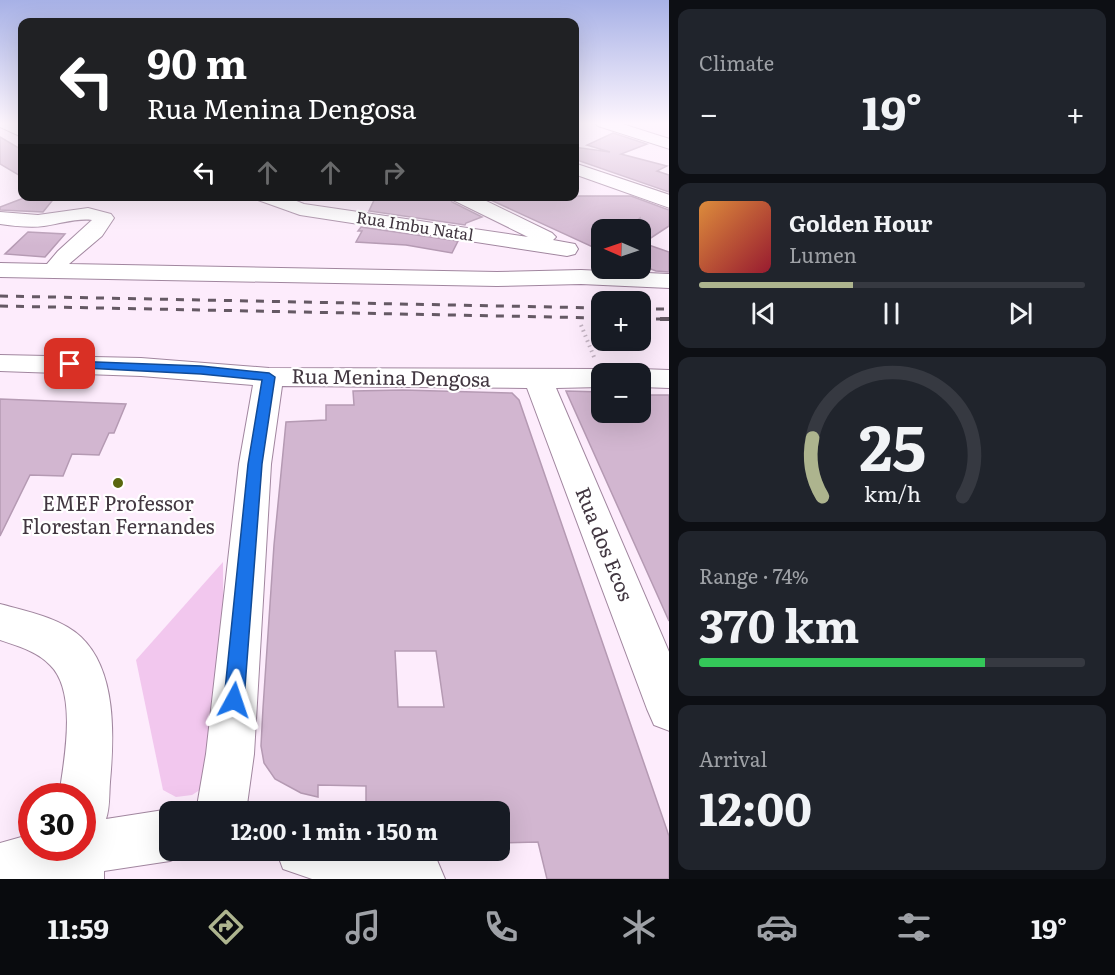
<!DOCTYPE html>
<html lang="en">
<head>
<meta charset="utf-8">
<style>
  :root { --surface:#171b24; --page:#20242c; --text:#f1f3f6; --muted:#9ea1a6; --line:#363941; --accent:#adb48e }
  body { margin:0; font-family:Literata,serif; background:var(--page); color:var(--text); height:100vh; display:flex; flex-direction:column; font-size:22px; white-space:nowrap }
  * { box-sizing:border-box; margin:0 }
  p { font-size:20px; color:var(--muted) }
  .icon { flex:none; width:33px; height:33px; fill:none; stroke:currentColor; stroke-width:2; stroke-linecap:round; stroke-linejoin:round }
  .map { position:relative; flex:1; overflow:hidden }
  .side { display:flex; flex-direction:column; gap:9px; padding:9px; background:#0d0f14; width:446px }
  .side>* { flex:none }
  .guide { position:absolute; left:18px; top:18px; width:561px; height:183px; border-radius:12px; box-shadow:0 6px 24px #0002; background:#202124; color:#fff; overflow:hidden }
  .needle { width:39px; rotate:272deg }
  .buttons { position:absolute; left:591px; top:219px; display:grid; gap:12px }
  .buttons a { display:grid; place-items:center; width:60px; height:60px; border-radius:12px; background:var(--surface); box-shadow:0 6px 24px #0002; font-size:30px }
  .speed { position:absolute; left:18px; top:783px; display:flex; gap:12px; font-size:30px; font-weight:700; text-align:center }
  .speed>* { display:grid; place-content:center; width:78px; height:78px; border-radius:50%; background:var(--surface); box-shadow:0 6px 24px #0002; line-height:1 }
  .speed .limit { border:9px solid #d22; background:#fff; color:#111 }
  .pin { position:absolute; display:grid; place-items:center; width:51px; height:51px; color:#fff; margin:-26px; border-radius:12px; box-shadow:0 3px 9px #0006 }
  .me { position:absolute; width:66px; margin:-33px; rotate:5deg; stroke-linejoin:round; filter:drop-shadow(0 0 4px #0008) }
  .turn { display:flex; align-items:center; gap:21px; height:126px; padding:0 30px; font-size:27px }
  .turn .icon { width:78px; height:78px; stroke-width:2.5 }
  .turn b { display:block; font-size:42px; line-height:51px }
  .lanes { display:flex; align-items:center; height:57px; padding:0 30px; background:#0003; justify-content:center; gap:30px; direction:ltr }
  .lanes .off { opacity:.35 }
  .big { font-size:45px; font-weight:700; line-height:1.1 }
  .side .card { flex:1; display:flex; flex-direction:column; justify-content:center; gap:9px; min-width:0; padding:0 21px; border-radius:12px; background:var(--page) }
  .side .dial { align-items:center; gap:0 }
  .dial svg { height:156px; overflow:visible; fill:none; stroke:var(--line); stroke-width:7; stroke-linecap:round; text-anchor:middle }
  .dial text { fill:var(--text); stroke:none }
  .song { display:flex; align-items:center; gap:18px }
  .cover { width:72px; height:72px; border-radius:9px; background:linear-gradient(135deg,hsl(30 70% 55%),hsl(350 70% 35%)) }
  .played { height:6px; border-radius:3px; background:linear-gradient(90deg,var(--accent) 40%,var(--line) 40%) }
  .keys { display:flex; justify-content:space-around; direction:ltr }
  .heat { display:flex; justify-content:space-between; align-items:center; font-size:33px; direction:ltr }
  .charge { height:9px; border-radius:4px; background:linear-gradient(90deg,#34c759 74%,var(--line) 0) }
  .trip { position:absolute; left:159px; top:801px; width:351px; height:60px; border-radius:12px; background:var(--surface); box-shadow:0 6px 24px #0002; font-weight:700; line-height:60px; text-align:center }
  .dock { display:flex; height:96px; justify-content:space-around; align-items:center; background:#090b0e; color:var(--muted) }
  .dock .icon { width:42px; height:42px }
  .dock .current { color:var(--accent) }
  .dock b { font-size:27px; color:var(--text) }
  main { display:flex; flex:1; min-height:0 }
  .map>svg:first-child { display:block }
</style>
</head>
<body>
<main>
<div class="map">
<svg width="670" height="879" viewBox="0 0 670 879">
  <rect width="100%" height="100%" fill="#fdecfc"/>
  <path fill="#f2c7ee" d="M223,562l1,181 -15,41 -17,11 -16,2 -13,-7 -27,-130z"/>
  <g fill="#d2b6d0" stroke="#b59ab3" stroke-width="1.5" fill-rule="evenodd">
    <path d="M613,133l34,11 -26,10 46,12 -10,5 12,4v17l-95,-33v-12l36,5 -23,-7z"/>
    <path d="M0,137l22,13v27l-22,-13z"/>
    <path d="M29,196h27l-13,16 -43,-2v-3z"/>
    <path d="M376,196h73l3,6 30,15 -16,6 -1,2 -96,-14z"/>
    <path d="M482,196h149l38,14v16l-26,17 26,9v20l-13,-1 -16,-6v-47l-15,12h-23v16l-5,3z"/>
    <path d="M361,227l97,14 -6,12 -46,-8 -50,-3 6,-11h-4z"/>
    <path d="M28,232l37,2 -20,23 -40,-3z"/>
    <path d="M403,390l109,3 7,7 150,436v43h-122l-9,-37 -38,1v-31l-134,-1v-25l-48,-1v12l-17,-4 -26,-14 -11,-16 -3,-17 2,-38 11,-163 12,-123 40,-2v-15h28l-1,-14zM395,651h41l8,56h-46z"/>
    <path d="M566,391l36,1v20h38v-17h29v226z"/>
    <path d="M0,399l126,5 -12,29h-5l-10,22 -27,-1 -9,22 -33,-1 -30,61z"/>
  </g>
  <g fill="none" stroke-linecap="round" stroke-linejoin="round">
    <defs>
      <g id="minor">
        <path d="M0,123h16l6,3v11l-22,-10z"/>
        <path d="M595,123h24l51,16v10l-72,-23z"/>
        <path d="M574,163l96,32v13l-96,-34z"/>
        <path d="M256,196h28l20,8 224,33 -75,-37 -2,-4h25l76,37 4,4 -3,3 22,4 3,5 -3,5 -8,2 -267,-41 -42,-15z"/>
        <path d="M88,208l23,6 3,4 -12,18 -33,28 428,8 84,-2 89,4v14l-89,-4 -84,2 -497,-9v-14l47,1 11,-13 34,-31c-16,-2 -32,4 -48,6 -14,2 -30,0 -44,-2v-12l38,3z"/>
        <path d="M0,355l141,3 128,10 333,1 10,3 1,2h-11v13l-46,1 114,266v77l-16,-6 -7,-16 -120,-321 -245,-2 -11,78 -17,290 -8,58h-50l10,-58 33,-290 14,-79 -112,-9 -141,-5z"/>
        <path d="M640,369l30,1v18l-30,-1v-13h-11z"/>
        <path d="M0,604c26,7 61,14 81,33 36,34 33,100 29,145 -1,12 0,26 -4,37l64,-10 6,3h-6v38h19l-1,3 -18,8 -66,10v8h-104v-36l32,-9v14h50v-52h-23c5,-35 19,-104 -9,-131 -13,-14 -33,-19 -50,-25z"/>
        <path d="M276,850h138l23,10 8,19h-133l-29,-10z"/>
      </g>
    </defs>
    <use href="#minor" stroke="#a1869f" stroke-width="2"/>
    <path stroke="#c5b5c4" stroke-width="4" stroke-dasharray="1.5 4" stroke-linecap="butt" d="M581,325l13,32"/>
    <use href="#minor" fill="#fff" fill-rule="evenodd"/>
    <g stroke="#655964" stroke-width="3" stroke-dasharray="8 8" stroke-linecap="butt">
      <path d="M0,296l602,12"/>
      <path d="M0,306l602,12"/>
      <path d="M640,309h30"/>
      <path d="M640,319h30"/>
    </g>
    <path stroke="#655964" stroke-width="4" stroke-dasharray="10 10" stroke-linecap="butt" d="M640,319h30"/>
  </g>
  <linearGradient id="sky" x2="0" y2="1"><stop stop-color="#a7b1e6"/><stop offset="0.5" stop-color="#fef6fe"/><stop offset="1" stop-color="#fef6fe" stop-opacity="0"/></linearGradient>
  <rect width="670" height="246" fill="url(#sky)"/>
  <path fill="#1a73e8" stroke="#114b97" stroke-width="1.5" d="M70,361l131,5 68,7 6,4 -13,87 -18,236 -3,7 -7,3 -7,-3 -3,-7 24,-236 14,-84 -61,-6 -136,-7 -1,-3z"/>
  <circle fill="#59670e" stroke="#fff" stroke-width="2" cx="118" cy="483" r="6"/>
  <g text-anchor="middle" stroke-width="4.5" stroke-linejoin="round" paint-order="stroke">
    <g font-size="16" fill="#423741" stroke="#fff">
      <text transform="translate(415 226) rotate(9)" y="6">Rua Imbu Natal</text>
    </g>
    <g font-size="20" fill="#423741" stroke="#fff">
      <text transform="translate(391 378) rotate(1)" y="7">Rua Menina Dengosa</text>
      <text transform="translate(604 544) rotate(68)" y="7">Rua dos Ecos</text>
    </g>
    <g font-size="20" fill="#423741" stroke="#fff">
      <text x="118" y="511">EMEF Professor<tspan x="118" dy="23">Florestan Fernandes</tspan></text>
    </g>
  </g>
</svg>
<div class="buttons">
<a><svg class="needle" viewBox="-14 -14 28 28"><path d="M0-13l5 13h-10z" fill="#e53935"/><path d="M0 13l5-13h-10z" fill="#9ea1a6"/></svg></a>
<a>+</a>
<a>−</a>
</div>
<div class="speed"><div class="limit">30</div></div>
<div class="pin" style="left:70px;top:364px;background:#d93025"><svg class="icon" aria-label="arrive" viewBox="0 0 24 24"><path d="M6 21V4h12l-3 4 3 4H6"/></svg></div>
<svg class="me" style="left:234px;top:700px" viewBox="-20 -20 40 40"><path d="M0-17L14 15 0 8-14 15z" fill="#1a73e8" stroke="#fff" stroke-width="4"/></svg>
<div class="trip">12:00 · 1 min · 150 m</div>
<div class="guide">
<div class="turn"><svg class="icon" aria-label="left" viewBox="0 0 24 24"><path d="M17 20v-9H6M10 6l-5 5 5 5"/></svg><div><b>90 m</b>Rua Menina Dengosa</div></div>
<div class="lanes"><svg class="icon" aria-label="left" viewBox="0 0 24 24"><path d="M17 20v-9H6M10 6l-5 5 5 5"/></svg><svg class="icon off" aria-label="ahead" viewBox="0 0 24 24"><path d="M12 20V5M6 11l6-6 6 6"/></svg><svg class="icon off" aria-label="ahead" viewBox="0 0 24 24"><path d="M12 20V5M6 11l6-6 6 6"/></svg><svg class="icon off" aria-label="right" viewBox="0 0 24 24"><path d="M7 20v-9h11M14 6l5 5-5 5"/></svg></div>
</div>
</div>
<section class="side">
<div class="card"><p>Climate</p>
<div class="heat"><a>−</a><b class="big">19°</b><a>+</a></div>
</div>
<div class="card">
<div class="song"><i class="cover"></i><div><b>Golden Hour</b><p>Lumen</p></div></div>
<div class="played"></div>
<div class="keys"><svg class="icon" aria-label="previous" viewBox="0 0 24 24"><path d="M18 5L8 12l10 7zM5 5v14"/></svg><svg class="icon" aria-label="pause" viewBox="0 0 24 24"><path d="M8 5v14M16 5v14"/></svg><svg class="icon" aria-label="next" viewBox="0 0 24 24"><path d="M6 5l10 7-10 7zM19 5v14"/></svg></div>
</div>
<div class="card dial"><svg viewBox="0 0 100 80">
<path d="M14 69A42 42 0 1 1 86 69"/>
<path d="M14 69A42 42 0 0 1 9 39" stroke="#adb48e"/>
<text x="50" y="56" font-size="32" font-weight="700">25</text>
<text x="50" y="72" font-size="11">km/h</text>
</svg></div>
<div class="card"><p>Range · 74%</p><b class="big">370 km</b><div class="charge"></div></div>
<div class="card"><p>Arrival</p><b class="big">12:00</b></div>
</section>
</main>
<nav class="dock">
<b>11:59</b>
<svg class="icon current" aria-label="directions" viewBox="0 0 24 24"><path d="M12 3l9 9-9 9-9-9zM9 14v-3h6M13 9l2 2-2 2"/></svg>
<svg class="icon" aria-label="music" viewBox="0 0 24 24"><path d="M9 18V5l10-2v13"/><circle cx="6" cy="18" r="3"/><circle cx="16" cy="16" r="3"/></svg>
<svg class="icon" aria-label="phone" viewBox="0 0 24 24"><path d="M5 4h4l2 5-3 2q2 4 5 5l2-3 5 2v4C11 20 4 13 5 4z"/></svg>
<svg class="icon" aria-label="climate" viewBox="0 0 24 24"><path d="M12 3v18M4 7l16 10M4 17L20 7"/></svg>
<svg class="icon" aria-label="car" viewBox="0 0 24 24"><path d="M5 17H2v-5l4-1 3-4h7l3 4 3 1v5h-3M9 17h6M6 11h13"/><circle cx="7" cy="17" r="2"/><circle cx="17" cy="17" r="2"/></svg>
<svg class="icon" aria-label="filters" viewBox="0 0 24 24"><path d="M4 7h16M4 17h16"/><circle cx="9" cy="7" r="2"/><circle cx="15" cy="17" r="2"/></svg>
<b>19°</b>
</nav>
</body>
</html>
